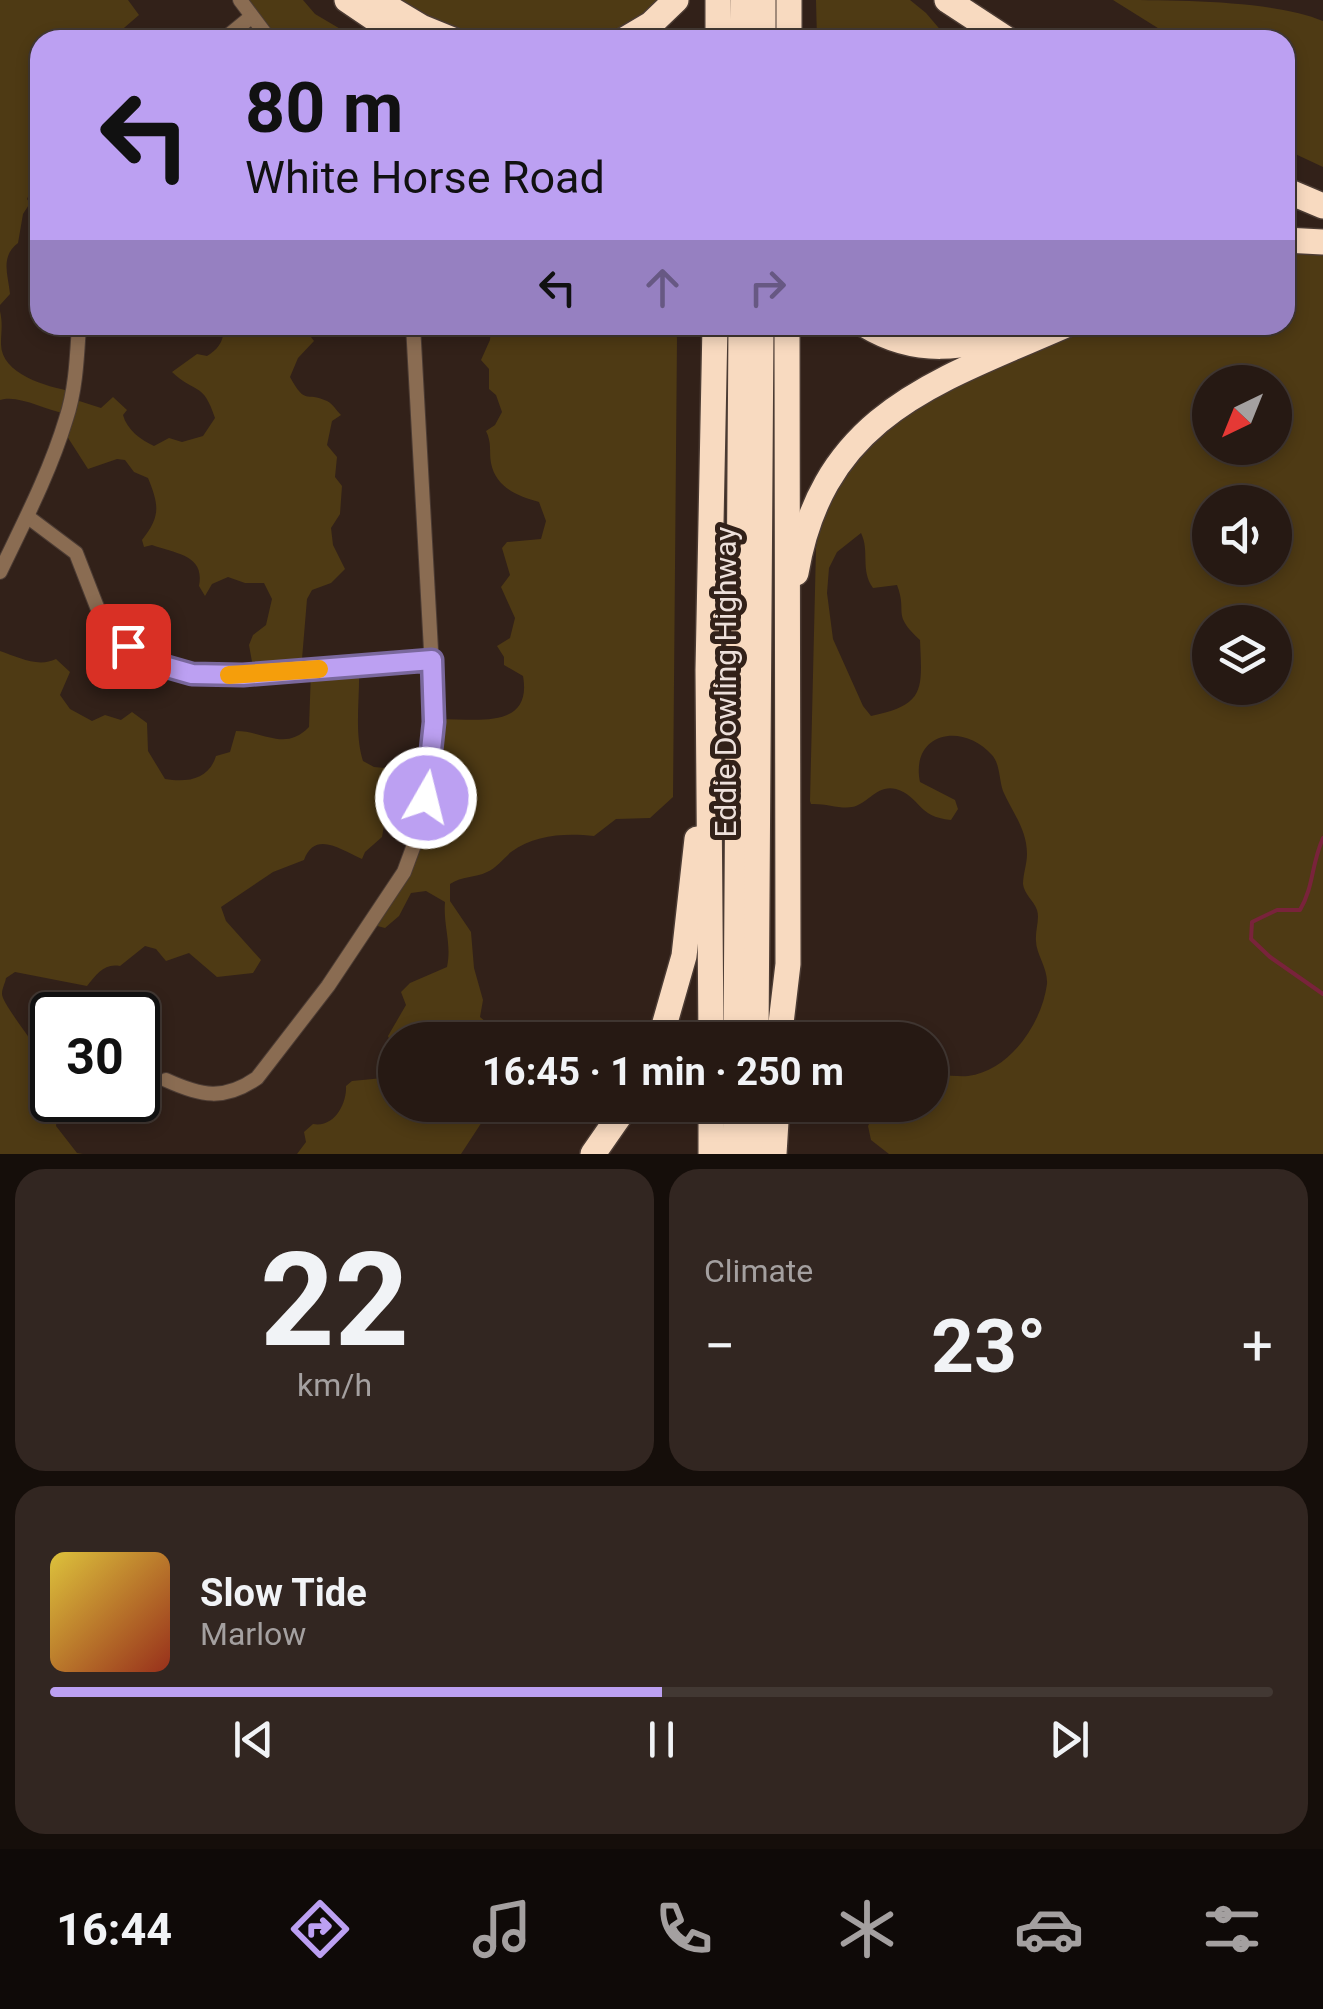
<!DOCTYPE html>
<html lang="en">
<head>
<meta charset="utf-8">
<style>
  :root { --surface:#261913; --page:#322621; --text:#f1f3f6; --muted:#a4a0a0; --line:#423833; --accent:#bca0f2 }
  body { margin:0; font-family:Roboto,sans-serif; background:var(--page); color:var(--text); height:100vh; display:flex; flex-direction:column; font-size:38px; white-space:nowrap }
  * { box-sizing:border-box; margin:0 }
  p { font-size:32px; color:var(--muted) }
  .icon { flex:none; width:55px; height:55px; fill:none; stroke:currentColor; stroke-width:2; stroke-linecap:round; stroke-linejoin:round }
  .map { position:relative; height:1154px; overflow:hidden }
  .drawer { display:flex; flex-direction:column; gap:15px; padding:15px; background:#150e0a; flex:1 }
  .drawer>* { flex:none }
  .guide { position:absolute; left:30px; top:30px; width:1265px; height:305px; border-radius:30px; box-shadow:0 5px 15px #0003,0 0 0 2px var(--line); background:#bca0f2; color:#111; overflow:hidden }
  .needle { width:65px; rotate:223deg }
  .tools { position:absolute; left:1192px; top:365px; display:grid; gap:20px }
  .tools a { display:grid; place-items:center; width:100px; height:100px; border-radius:50%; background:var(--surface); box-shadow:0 5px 15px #0003,0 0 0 2px var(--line); font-size:50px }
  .speed { position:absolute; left:30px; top:992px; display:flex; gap:20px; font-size:50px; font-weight:700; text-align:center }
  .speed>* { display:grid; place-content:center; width:130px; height:130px; border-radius:50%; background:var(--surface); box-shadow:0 5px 15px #0003,0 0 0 2px var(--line); line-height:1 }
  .speed .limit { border:5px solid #111; border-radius:15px; background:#fff; color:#111 }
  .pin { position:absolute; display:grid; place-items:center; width:85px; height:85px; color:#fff; margin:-42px; border-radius:20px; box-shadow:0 5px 15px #0006 }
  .me { position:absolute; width:110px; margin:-55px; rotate:8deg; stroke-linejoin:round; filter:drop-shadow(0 0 8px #0008) }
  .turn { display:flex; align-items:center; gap:35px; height:210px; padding:0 50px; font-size:45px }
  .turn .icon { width:130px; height:130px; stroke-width:2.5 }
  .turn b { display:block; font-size:70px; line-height:85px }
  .lanes { display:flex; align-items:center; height:95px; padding:0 50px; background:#0003; justify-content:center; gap:50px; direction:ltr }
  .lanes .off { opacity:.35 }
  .big { font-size:75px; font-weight:700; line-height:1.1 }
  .drawer .widget { flex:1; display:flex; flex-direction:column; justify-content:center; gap:15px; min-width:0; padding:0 35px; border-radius:30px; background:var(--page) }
  .drawer .dial { align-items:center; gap:0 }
  .dial b { font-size:130px; line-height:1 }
  .song { display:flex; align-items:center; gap:30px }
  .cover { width:120px; height:120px; border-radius:15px; background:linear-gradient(135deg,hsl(50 70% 55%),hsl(10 70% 35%)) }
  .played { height:10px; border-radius:5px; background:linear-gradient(90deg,var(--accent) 50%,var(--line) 50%) }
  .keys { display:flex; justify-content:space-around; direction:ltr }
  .heat { display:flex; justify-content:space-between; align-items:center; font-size:55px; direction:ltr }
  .drawer .tiles { flex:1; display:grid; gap:15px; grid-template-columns:1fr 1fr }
  .widget:last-child { grid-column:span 2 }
  .trip { position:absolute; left:378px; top:1022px; width:570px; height:100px; border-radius:50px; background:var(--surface); box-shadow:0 5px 15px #0003,0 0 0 2px var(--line); font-weight:700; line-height:100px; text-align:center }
  .tab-bar { display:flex; height:160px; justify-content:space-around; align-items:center; background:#0f0a08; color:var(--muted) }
  .tab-bar .icon { width:70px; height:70px }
  .tab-bar .on { color:var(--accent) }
  .tab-bar b { font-size:45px; color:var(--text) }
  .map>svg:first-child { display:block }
</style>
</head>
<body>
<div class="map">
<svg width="1323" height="1154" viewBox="0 0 1323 1154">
  <rect width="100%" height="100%" fill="#322119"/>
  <g fill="#4e3a14" fill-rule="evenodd">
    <path d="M0,0h128l11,15 -29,25h-70v129l-13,30 3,4 -7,11 -5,29c-18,14 -10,31 -8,51l-10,11z"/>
    <path d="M247,0h56l12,14 44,26h-78l-25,-25z"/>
    <path d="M384,0h287l-59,40h-132l-25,-6z"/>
    <path d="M816,0h94l16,13 23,27h-132z"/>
    <path d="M1113,0c60,0 159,0 210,21v146l-32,-15 -6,-22v-90h-108z"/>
    <path d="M1285,238l38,8v908h-434l-18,-14 -3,-14 11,-21h51v-29c13,-2 26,1 38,0 42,-5 74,-53 79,-92 1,-16 -11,-30 -11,-43 -1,-10 4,-22 1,-31 -3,-9 -13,-16 -14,-26 0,-10 4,-20 4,-30 0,-25 -15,-42 -24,-63 -4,-12 -3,-27 -11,-36 -30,-34 -82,-22 -72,27l35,18 3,9 -7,11c-34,-3 -31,-24 -55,-31 -19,-5 -28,15 -44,18 -12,2 -28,-4 -41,-3l-1,-3 6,-253 5,-30 36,-77 205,-116h223zM1210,382h65v66h-65zM1210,502h65v66h-65zM861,533c9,18 -1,37 12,55l24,-3c11,29 -6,28 23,55 2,49 6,65 -49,76l-8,-10 -30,-67 -6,-46 2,-25 8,-16zM1210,622h65v66h-65z"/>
    <path d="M0,311c3,14 1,20 1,33 0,30 46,43 70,47l2,8 28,9 12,-11 14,13 -4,5c4,15 18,25 31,31l15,-8 13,4 21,-6 12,-18c-12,-37 -20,-24 -43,-46l25,-18 10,2c12,-7 19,-17 15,-31h80l12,16 -16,17 -8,19c16,29 15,14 37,24 6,3 9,9 14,14l-9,6 -5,24 10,12 -2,20 7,9 -2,28 -9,14 2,17 12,24 -14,14 -19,7 -5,9 -6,72 -47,2 -5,-28 4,-10 13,-10 6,-26 -8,-16h-19l-17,-6 -16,7 -7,12 -6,-10c6,-31 -22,-32 -47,-41l-8,2 -2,-7c19,-24 17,-35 6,-62l-14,-6 -9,-12 -8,-1 -29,10 -25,-39 1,-17c-19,-3 -46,-19 -64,-13z"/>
    <path d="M491,325h183l3,13 -4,459 -23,21 -34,1 -22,17c-27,-3 -59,-2 -83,16 -7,6 -15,16 -24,20 -12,6 -25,4 -37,12v17l21,31 3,36 9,32 -3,17 12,10 4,13h-101l-1,12 -6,-16 18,-31 -5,-13 9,-9 37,-16c5,-23 -4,-42 -2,-65l-19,-11 -15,2 -12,23 -14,12 -15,-4 33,-50 21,-71 -30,-7 -8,18 -4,23 -17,15 -3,7c-21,-9 -47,-29 -58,1l-31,12 -52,35 5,14 35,39 -8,13 -36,4 -28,-24 -23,8 -10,-12 -11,-3 -25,20c-16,-3 -23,8 -33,20l-72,-14 -9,6c-1,6 -4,10 -4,16 0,10 34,50 41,66 9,23 -12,29 14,57l-1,9 21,27 6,1h-83v-503c18,6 38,17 56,8l14,13 -10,23 10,14 22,12 13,-6 16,5 11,-8 15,11 1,28 17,28c23,4 44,0 51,-23l14,-4 6,-21c28,0 49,21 73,-4l2,-56 48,-3c1,31 -5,64 4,93l11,6 55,5 6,-53c37,-1 98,13 88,-43l-19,-11v-8l-7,-11 13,-8 5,-20 -14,-31 9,-12 -8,-27 5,-6 34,-3 5,-18 -7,-19c-21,-6 -43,-14 -48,-39 -2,-12 1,-20 -5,-32l9,-6 7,-13 -6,-17 -7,-6v-20l-8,-9 9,-20z"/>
    <path d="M383,1078l12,13v14h98l-32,49h-164l9,-12 -2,-10 9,-8c21,4 34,-20 33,-38l6,-5z"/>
  </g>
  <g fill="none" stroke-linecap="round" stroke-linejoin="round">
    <path stroke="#79233b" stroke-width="4" d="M1323,838c-12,27 -9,48 -23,72h-23l-25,12 -1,17 19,18 53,37"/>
    <defs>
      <g id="street">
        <path d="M240,0l30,40"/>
        <path d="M223,40l28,-23"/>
        <path d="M28,517l48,36 21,54 13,20 40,35 19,8 24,4 50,1 189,-15"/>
        <path d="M0,572c24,-50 50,-100 66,-153 10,-30 11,-63 13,-94"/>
        <path d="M166,1080c35,16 58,21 91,-2l71,-92 76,-114 17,-46 10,-55 4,-49 -22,-397"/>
      </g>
      <g id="highway">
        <path d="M347,0l59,40"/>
        <path d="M376,0l45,27 32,13"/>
        <path d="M947,0l61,40"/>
        <path d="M624,40l27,-16 25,-24"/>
        <path d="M718,40v-40"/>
        <path d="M742,40l1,-40"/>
        <path d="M763,40v-40"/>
        <path d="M789,40v-40"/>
        <path d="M1285,190l38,16"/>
        <path d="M1285,240l38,2"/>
        <path d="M865,325c48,29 103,28 151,0"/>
        <path d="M796,573c27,-159 140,-191 270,-248"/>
        <path d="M660,1040l24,-84 13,-117"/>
        <path d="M711,1040l-3,-370 7,-345"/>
        <path d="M736,1040l5,-715"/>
        <path d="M756,1040l5,-715"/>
        <path d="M779,1040l9,-76 -1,-639"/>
        <path d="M593,1154l34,-49"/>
        <path d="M711,1154v-49"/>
        <path d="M735,1154l1,-49"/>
        <path d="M754,1154l1,-49"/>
        <path d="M774,1154l3,-49"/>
      </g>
    </defs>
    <use href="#street" stroke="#4c3c34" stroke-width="16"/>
    <use href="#highway" stroke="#4c3c34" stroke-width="28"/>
    <use href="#street" stroke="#8a6c52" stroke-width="14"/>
    <use href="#highway" stroke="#f8dac0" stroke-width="25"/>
  </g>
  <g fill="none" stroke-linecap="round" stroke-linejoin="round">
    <defs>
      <path id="route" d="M128,646l22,16 42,12 51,1 189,-15 2,62 -8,76"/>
    </defs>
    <use href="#route" stroke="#7a689d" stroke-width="25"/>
    <use href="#route" stroke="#bca0f2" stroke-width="18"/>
    <path stroke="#f59e0b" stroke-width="18" d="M229,675l90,-6"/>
  </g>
  <g text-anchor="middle" stroke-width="10" stroke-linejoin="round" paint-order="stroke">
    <g font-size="30" fill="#ede0db" stroke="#322119">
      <text transform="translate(726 682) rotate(-90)" y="10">Eddie Dowling Highway</text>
    </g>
  </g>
</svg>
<div class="tools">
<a><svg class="needle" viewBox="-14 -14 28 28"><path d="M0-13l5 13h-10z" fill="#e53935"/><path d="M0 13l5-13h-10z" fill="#a4a0a0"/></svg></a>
<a><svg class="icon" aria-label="sound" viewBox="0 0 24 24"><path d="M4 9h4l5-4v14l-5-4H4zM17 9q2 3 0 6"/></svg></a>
<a><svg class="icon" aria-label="layers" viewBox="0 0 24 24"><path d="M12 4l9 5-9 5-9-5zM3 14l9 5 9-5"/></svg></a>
</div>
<div class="speed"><div class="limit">30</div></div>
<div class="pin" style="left:128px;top:646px;background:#d93025"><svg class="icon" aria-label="arrive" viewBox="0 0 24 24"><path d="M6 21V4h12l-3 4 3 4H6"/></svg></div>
<svg class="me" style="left:426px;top:798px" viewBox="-20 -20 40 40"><circle r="17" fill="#bca0f2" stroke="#fff" stroke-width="3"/><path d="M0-11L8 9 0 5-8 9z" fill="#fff"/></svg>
<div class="trip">16:45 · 1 min · 250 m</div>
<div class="guide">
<div class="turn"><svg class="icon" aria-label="left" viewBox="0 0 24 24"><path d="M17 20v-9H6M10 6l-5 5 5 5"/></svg><div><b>80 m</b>White Horse Road</div></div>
<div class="lanes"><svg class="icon" aria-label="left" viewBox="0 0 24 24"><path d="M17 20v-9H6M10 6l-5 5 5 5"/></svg><svg class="icon off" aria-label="ahead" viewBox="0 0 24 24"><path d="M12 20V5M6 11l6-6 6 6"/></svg><svg class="icon off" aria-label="right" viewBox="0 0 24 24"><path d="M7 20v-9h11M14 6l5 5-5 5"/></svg></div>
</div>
</div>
<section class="drawer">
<div class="tiles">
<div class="widget dial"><b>22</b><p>km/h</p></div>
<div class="widget"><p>Climate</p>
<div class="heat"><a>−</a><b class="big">23°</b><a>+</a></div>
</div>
<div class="widget">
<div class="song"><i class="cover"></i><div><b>Slow Tide</b><p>Marlow</p></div></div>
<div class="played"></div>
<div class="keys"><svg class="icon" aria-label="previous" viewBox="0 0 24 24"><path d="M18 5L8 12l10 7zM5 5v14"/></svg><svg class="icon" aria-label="pause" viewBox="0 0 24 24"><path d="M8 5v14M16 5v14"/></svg><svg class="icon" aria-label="next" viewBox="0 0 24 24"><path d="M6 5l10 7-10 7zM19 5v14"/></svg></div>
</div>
</div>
</section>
<nav class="tab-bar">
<b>16:44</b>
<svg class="icon on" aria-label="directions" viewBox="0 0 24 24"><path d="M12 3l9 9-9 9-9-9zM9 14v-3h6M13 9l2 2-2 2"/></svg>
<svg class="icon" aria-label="music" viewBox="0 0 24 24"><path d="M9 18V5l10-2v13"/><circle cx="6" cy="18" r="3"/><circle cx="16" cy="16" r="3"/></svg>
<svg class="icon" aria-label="phone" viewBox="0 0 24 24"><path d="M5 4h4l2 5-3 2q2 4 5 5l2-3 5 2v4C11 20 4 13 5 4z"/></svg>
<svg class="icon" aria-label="climate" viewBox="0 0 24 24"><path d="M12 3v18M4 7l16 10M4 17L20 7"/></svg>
<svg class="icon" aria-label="car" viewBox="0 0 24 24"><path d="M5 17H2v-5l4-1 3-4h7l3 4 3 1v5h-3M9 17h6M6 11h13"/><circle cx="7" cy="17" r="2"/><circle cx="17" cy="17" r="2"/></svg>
<svg class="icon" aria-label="filters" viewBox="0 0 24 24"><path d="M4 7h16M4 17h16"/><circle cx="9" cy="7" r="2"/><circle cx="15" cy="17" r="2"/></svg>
</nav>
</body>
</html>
